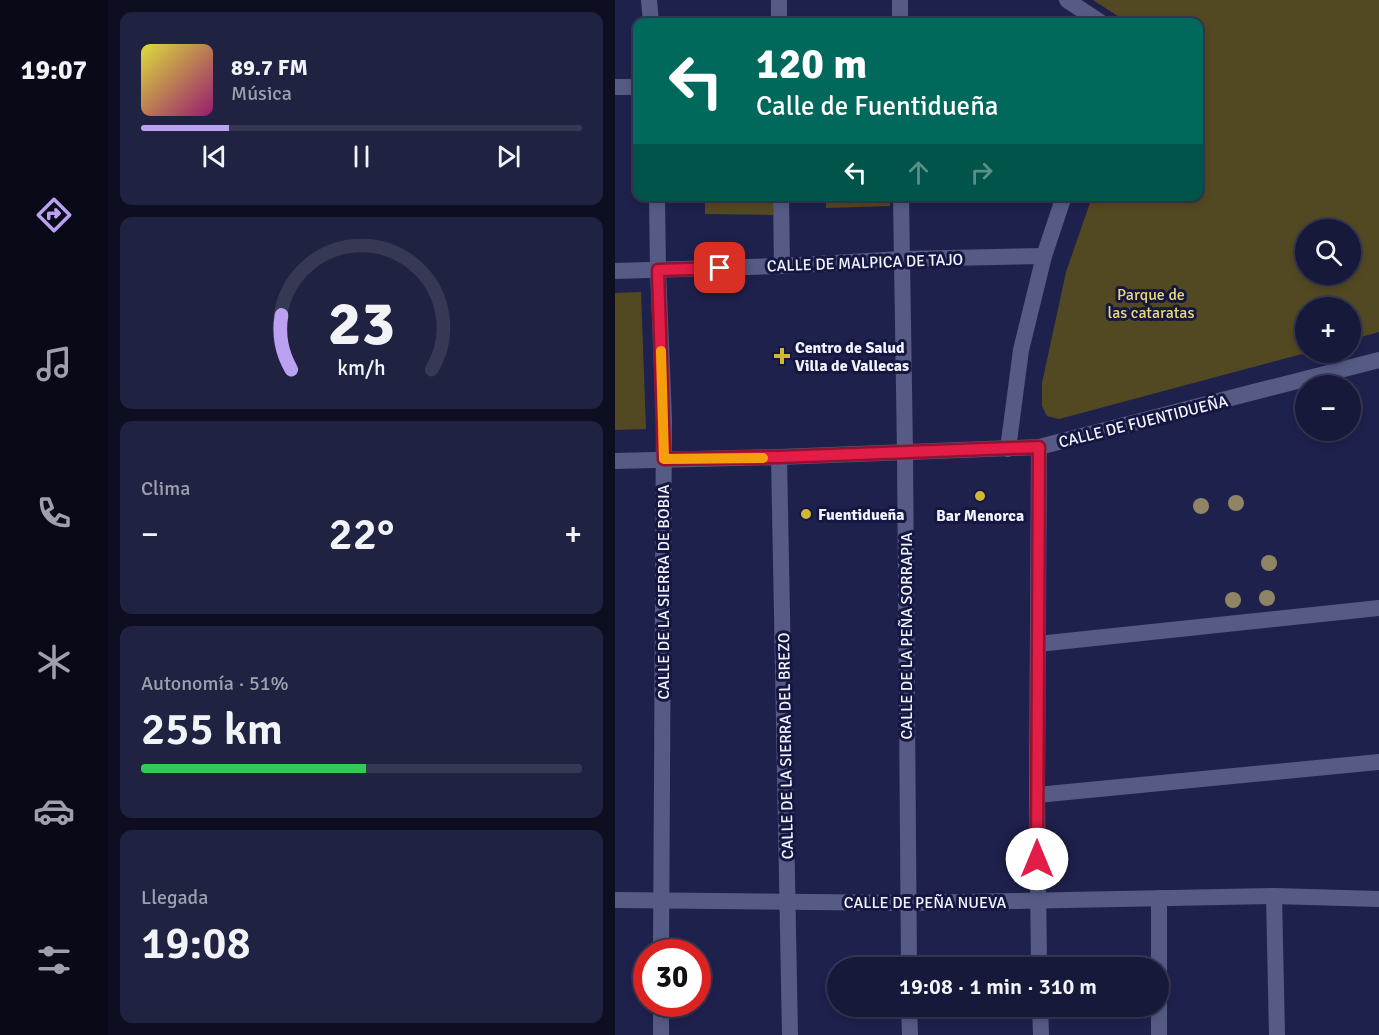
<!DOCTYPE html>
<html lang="es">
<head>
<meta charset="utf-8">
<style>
  :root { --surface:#17193a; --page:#202242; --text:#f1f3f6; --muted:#9ea0af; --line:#363854; --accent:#bca0f2 }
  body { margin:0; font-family:Signika,sans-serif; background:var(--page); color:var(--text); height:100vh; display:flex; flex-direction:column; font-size:22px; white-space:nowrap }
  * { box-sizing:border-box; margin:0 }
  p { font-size:20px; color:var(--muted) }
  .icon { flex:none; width:33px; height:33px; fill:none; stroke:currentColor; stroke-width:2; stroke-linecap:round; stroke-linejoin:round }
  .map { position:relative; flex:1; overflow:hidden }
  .sheet { display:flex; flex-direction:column; gap:12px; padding:12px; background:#0d0e20; width:507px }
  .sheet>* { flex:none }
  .top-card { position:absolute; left:18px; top:18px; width:570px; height:183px; border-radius:12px; box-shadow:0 3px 9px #0003,0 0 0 2px var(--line); background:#00695c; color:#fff; overflow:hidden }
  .fabs { position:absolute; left:680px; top:219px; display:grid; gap:12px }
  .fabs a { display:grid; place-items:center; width:66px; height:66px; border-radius:50%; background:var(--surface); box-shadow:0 3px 9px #0003,0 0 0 2px var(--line); font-size:30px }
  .speed { position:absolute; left:18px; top:939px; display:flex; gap:12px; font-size:30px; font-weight:700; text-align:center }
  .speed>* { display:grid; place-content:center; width:78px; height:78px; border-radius:50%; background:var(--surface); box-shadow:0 3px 9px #0003,0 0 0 2px var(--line); line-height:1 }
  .speed .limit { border:9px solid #d22; background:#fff; color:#111 }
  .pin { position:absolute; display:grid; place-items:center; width:51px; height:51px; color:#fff; margin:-26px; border-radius:12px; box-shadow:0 3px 9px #0006 }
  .me { position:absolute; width:66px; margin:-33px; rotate:0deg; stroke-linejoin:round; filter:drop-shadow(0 0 4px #0008) }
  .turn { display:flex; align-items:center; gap:21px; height:126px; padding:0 24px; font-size:27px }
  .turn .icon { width:78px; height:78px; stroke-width:2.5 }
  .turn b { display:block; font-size:42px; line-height:51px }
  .lanes { display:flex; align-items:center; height:57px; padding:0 24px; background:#0003; justify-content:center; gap:30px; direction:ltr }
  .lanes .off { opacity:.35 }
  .big { font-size:45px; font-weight:600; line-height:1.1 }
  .sheet .widget { flex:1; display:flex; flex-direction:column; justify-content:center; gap:9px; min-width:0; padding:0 21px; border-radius:12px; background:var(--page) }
  .sheet .dial { align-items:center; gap:0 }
  .dial svg { height:156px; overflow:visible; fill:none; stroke:var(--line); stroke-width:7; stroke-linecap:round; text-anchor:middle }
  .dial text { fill:var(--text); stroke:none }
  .song { display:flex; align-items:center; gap:18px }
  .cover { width:72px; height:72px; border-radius:9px; background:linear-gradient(135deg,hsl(60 70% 55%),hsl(320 70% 35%)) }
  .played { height:6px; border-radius:3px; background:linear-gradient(90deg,var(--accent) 20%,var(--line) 20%) }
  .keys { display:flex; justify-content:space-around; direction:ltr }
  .heat { display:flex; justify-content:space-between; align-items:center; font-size:33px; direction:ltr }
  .charge { height:9px; border-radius:4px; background:linear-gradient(90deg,#34c759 51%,var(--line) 0) }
  .trip { position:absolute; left:212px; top:957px; width:342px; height:60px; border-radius:30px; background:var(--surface); box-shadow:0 3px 9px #0003,0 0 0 2px var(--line); font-weight:600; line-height:60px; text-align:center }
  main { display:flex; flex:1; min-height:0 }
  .menu { display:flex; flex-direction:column; width:108px; justify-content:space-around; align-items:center; background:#090a17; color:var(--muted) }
  .menu .icon { width:42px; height:42px }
  .menu .active { color:var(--accent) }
  .menu b { font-size:27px; color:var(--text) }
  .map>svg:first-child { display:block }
</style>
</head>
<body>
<main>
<nav class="menu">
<b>19:07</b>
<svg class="icon active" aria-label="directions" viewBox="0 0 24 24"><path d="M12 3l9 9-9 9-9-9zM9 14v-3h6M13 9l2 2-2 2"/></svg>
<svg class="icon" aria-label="music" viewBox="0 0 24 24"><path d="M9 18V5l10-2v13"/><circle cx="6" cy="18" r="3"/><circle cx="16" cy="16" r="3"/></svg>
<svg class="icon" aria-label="phone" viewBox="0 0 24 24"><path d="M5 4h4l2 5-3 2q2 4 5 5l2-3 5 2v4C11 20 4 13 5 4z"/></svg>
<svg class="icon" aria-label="climate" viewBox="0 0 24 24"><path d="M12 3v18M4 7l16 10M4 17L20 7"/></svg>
<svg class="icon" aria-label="car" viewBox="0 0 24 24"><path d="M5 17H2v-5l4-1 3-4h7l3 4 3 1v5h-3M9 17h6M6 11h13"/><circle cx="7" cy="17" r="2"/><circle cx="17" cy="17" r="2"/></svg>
<svg class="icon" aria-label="filters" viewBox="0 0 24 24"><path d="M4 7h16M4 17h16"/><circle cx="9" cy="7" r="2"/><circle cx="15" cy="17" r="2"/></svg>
</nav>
<section class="sheet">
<div class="widget">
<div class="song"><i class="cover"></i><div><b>89.7 FM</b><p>Música</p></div></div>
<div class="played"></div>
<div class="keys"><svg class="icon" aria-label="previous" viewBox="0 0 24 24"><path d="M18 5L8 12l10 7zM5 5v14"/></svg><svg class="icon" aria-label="pause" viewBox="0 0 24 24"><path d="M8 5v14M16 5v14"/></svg><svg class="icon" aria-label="next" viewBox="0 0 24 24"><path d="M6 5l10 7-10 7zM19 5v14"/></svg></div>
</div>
<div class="widget dial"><svg viewBox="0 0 100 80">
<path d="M14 69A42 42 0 1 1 86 69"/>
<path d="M14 69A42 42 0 0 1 9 41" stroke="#bca0f2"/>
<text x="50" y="56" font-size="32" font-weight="700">23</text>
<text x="50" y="72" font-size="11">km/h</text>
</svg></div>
<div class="widget"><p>Clima</p>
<div class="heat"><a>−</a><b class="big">22°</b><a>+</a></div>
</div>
<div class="widget"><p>Autonomía · 51%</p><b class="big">255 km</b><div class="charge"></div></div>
<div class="widget"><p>Llegada</p><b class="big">19:08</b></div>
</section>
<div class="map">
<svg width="764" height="1035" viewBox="0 0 764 1035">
  <rect width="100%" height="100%" fill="#1f214d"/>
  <g fill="#524922" fill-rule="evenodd">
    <path d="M478,0h286v332l-29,8v-32h-45l1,45 -247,66 -12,-3 -5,-10v-23l24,-111 26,-75 107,-1v-174h-72zM690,230h45v44h-45z"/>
    <path d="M90,197h68v18l-68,-1z"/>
    <path d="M211,197h64v9l-64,2z"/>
    <path d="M26,292l5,137 -31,1v-137z"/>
  </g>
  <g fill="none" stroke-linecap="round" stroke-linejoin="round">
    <g stroke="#565b85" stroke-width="16">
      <path d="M34,0l2,22"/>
      <path d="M164,0v22"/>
      <path d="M285,0v22"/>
      <path d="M452,0l33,22"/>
      <path d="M0,87h22"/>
      <path d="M42,196l1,74 6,150 -3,532"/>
      <path d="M166,196l1,70"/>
      <path d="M286,196l4,256 4,516"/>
      <path d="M0,271l167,-5 120,-7 142,-3"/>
      <path d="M424,447l-2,348 2,173"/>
      <path d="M393,449l13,-99 23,-94 20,-60"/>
      <path d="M164,457l11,578"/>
      <path d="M0,461l164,-4 260,-10 340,-87"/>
      <path d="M423,644l341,-36"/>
      <path d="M422,795l342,-33"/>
      <path d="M659,896l3,139"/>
      <path d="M544,898v137"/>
      <path d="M0,900l292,3 367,-7 105,3"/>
      <path d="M46,1004v31"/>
      <path d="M294,1006l1,29"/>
      <path d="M425,1006l1,29"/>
    </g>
  </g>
  <g fill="#8f8564">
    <circle cx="621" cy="503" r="8"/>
    <circle cx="586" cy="506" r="8"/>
    <circle cx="654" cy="563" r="8"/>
    <circle cx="652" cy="598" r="8"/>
    <circle cx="618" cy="600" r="8"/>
  </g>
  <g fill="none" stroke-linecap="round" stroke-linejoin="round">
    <defs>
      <path id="route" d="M105,268l-62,2 6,189 115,-2 260,-10 -2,412"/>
    </defs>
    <use href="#route" stroke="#92132f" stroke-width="15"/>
    <use href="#route" stroke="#e11d48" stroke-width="10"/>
    <path stroke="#f59e0b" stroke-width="10" d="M46,351l3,108 99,-1"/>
  </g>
  <g fill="#d0b736" stroke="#161741" stroke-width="2">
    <path d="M164 347h6v6h6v6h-6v6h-6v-6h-6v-6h6z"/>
    <circle cx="365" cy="496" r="6"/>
    <circle cx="191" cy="514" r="6"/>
  </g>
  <g text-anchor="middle" stroke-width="6" stroke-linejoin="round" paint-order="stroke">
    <g font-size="16" fill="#f1f3ff" stroke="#161741">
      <text transform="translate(250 262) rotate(-2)" y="6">CALLE DE MALPICA DE TAJO</text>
      <text transform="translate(528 421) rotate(-14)" y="6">CALLE DE FUENTIDUEÑA</text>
      <text transform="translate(48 592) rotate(-90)" y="6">CALLE DE LA SIERRA DE BOBIA</text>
      <text transform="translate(291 636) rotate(-90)" y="6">CALLE DE LA PEÑA SORRAPIA</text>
      <text transform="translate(170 746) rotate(-91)" y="6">CALLE DE LA SIERRA DEL BREZO</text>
      <text x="310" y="908">CALLE DE PEÑA NUEVA</text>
    </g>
    <g font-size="16" fill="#ebd777" stroke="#161741">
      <text x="536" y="300">Parque de<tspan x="536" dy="18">las cataratas</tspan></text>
    </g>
    <g font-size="16" font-weight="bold" fill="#f1f3ff" stroke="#161741" text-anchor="start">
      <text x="180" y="353">Centro de Salud<tspan x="180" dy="18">Villa de Vallecas</tspan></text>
      <text x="203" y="520">Fuentidueña</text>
      <text x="365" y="521" text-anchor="middle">Bar Menorca</text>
    </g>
  </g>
</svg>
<div class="fabs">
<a><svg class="icon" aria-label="search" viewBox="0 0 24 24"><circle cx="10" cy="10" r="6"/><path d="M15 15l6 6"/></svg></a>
<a>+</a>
<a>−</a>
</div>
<div class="speed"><div class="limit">30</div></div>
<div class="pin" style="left:105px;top:268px;background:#d93025"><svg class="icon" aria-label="arrive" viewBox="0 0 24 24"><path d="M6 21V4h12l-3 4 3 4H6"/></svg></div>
<svg class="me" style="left:422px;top:859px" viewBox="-20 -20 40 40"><circle r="19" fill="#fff"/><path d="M0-13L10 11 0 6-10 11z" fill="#e11d48"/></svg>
<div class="trip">19:08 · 1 min · 310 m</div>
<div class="top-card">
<div class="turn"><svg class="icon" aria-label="left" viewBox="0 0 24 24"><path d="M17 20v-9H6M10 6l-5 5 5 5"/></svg><div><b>120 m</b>Calle de Fuentidueña</div></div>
<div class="lanes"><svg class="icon" aria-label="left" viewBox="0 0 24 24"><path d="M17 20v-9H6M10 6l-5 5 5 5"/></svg><svg class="icon off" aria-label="ahead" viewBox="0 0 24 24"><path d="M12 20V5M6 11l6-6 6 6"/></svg><svg class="icon off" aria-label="right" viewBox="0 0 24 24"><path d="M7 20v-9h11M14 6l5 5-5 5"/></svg></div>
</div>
</div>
</main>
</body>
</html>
